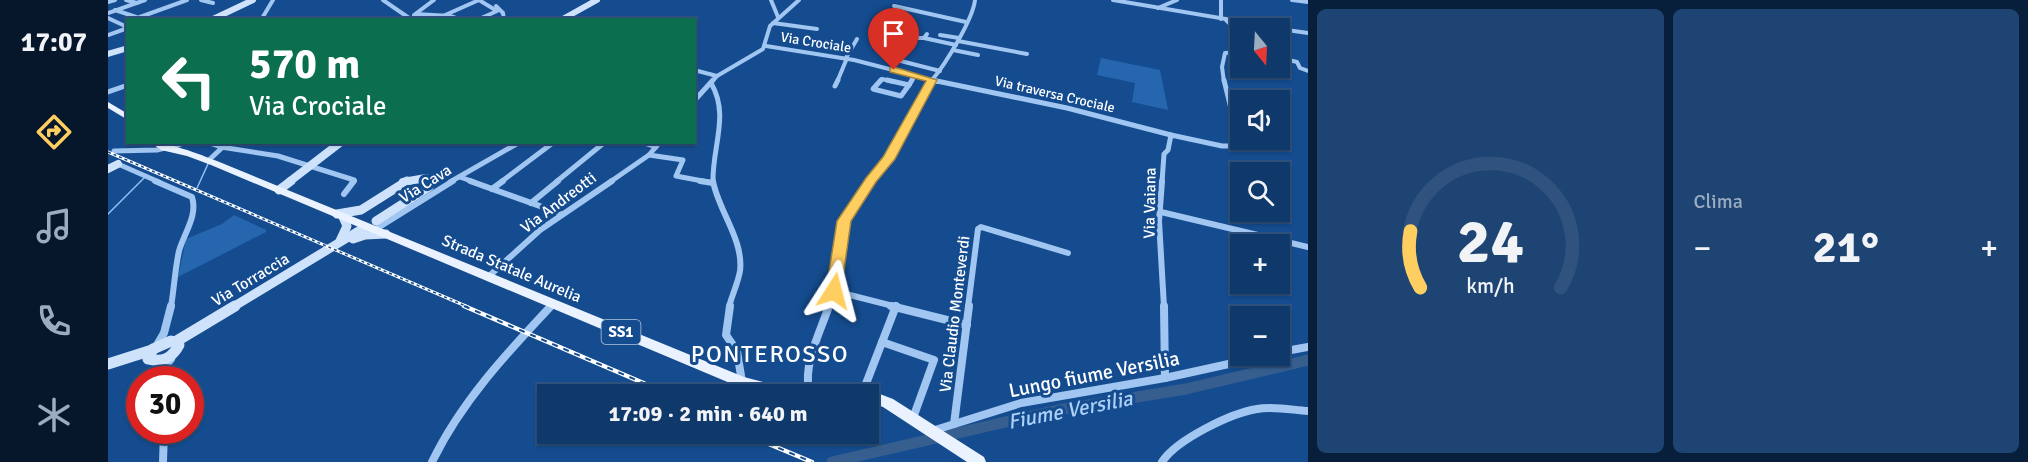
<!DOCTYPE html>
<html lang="it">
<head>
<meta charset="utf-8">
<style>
  :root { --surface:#0f396b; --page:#1d4473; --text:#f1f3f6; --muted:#9bacc1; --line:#2f537e; --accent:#ffce60 }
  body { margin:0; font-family:Signika,sans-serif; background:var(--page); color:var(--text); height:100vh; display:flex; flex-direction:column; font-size:22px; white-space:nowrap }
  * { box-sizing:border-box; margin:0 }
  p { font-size:20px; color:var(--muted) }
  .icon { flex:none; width:33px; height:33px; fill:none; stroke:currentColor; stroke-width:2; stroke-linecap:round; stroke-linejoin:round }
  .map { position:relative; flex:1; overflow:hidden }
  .side { display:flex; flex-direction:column; gap:9px; padding:9px; background:#081f3b; width:720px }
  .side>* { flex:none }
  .top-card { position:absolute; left:18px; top:18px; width:570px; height:126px; border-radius:0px; box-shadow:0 2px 4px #0004,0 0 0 2px var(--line); background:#0b6e4f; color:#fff; overflow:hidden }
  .needle { width:39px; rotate:162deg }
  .buttons { position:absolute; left:1122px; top:18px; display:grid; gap:12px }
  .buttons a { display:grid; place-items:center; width:60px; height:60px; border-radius:0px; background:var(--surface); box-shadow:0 2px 4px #0004,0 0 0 2px var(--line); font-size:30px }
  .speed { position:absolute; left:18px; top:366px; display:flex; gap:12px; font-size:30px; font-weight:700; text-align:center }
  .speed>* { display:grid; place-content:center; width:78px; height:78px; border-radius:50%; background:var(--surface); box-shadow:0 2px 4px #0004,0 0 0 2px var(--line); line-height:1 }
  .speed .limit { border:9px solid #d22; background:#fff; color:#111 }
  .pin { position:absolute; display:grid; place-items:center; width:51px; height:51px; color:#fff; margin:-62px -26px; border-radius:50% 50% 50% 0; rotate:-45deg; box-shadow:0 0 6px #0007 }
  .pin .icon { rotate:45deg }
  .me { position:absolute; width:66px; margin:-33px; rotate:9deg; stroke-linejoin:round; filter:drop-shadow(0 0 4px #0008) }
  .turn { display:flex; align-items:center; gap:21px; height:126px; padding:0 24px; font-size:27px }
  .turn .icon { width:78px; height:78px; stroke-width:2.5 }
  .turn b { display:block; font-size:42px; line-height:51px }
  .big { font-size:45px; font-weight:700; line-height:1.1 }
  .side .tile { flex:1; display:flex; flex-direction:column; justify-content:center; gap:9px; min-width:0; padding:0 21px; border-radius:9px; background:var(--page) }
  .side .dial { align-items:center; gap:0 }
  .dial svg { height:156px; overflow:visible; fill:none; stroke:var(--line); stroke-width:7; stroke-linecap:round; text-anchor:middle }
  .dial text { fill:var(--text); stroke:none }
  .heat { display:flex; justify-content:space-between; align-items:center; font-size:33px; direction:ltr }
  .side .tiles { flex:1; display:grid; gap:9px; grid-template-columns:repeat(2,1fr) }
  .trip { position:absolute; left:429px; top:384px; width:342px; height:60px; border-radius:0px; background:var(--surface); box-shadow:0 2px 4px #0004,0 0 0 2px var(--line); font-weight:700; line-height:60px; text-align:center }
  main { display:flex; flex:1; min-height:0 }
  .tab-bar { display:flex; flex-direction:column; width:108px; justify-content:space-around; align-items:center; background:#06172b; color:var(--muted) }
  .tab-bar .icon { width:42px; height:42px }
  .tab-bar .current { color:var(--accent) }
  .tab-bar b { font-size:27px; color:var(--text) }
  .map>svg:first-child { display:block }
</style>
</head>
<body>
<main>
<nav class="tab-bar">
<b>17:07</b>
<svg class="icon current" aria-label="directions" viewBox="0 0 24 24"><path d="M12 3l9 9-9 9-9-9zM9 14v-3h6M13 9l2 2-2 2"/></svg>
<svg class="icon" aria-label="music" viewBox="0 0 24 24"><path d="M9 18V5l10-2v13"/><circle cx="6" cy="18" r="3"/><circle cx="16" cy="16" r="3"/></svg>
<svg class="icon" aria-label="phone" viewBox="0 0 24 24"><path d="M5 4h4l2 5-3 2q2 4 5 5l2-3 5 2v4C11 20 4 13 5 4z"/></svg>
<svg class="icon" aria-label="climate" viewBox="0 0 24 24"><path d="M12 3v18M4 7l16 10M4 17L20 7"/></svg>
</nav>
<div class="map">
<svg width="1200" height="462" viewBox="0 0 1200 462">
  <rect width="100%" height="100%" fill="#144c8f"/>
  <g fill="#2666ae">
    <path d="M993,58l59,12 8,40 -36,-8 3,-19 -38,-8z"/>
    <path d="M126,215l32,15v2l-88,45 8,-38 36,-15z"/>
  </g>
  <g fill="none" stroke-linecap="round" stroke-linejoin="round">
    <g stroke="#92c1f4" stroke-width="1.5">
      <path d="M89,188l11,-24"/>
      <path d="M0,214l36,-36"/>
    </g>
    <path stroke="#365f90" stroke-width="11" d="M724,462l226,-52 128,-21 122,-29"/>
    <g stroke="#a0c6f1" stroke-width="4">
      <path d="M18,0l11,3"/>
      <path d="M93,0l12,3"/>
      <path d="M275,0l29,20"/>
      <path d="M663,0l7,17"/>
      <path d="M1005,0l166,28"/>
      <path d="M1113,0v19"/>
      <path d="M1184,0l16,2"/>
      <path d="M0,2l7,-2"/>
      <path d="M388,6l7,7 1,7"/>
      <path d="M786,6l72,16"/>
      <path d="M1050,8l19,-8"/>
      <path d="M7,10l27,9"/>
      <path d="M0,13l37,-13"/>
      <path d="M308,14l34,2 12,4"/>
      <path d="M306,15l20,-15"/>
      <path d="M335,16l36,-16 18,11 -20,9"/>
      <path d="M32,17l47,-17"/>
      <path d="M0,18l17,8v3l-17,6"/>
      <path d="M153,20l12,-20"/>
      <path d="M1118,20l14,14"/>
      <path d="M665,23l44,6"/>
      <path d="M1172,29l28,4"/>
      <path d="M819,34l-3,4 32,7"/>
      <path d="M832,35l19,3"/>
      <path d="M803,38h13"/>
      <path d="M850,41l69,13"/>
      <path d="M658,46l88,14 78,20c13,-15 41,-61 43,-80"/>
      <path d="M845,50l25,5"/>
      <path d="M778,54l11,3v3l43,11"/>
      <path d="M738,58l11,-19"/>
      <path d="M1172,58l17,4 3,6 8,3"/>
      <path d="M586,70l23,6"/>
      <path d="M604,82l5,-6 46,-27 7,-23 29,-26"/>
      <path d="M729,82l10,-24"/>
      <path d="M772,82l2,-3 12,3"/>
      <path d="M803,82l4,-7"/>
      <path d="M823,82h9"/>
      <path d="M1116,82l-2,-15 3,-14 15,-1"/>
    </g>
    <g stroke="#a0c6f1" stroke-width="5">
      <path d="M773,80l-8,9 28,7 8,-11"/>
      <path d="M779,80l22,5"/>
      <path d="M824,80l135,28 104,27"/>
      <path d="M603,83c19,32 1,64 2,99"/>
      <path d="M801,85l3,-5"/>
      <path d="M727,86l3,-6"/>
      <path d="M0,92l20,-7"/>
      <path d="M586,101l19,-21"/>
      <path d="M99,142l14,5 57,9 76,24 -2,2"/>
      <path d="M533,142l15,5"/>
      <path d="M6,151l43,-1 31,-8"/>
      <path d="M541,155l34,5 -7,16 32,6"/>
      <path d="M100,161l20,-19"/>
      <path d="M10,164l41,18"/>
      <path d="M352,177l14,5"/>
      <path d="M342,182l70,-40"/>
      <path d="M393,182l53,-40"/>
      <path d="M448,182l49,-40"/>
      <path d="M502,182l39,-27 11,-13"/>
      <path d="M761,182l20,-23 43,-79"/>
      <path d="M1054,182l2,-28 4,-4 3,-15 51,11h13l-3,-33 -8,-33"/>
    </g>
    <g stroke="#a0c6f1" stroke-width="6">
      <path d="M47,181l37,16c6,19 -8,36 -13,54 -4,18 -5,38 -8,56"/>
      <path d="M362,181l92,33"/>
      <path d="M592,181l13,2"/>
      <path d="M605,181c5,29 31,59 27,90 -2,12 -8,24 -11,36"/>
      <path d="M1054,181l-3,40 5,86"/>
      <path d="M384,189l11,-8"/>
      <path d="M236,194l10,-13"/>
      <path d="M423,203l27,-22"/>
      <path d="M1053,212l147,35"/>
      <path d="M268,229l77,-48"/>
      <path d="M380,277l52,-47 72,-49"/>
      <path d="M726,291l63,16"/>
      <path d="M442,307l3,-3"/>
      <path d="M721,307l5,-16 10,-70 26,-40"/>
      <path d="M860,307l10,-78 3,-2 87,26"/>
    </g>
    <g stroke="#a0c6f1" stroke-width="8">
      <path d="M622,306l-4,29 11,16 5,31"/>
      <path d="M783,306l76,19"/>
      <path d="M1056,306l1,72"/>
      <path d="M774,342l52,18 -21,58"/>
      <path d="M49,345l7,-12 7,-27"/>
      <path d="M1172,352l28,-5"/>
      <path d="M54,380l1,-12 8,-9"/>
      <path d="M701,390c-6,-26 12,-60 20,-84"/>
      <path d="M754,394l34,-88"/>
      <path d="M846,424l15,-118"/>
      <path d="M824,431l89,-28 144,-25 100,-22"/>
      <path d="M55,462l1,-32"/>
      <path d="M324,462c29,-60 74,-108 119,-156"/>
      <path d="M1054,462c14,-22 69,-49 95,-53 16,-3 35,1 51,2"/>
    </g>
    <g stroke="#cee3fb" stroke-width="6">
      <path d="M103,20l42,-20"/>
      <path d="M453,20l36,-20"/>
      <path d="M0,54l20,-6"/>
    </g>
    <g stroke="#cee3fb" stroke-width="8">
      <path d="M0,169l10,-5"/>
      <path d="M181,182l52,-40"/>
      <path d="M295,182l23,-4 3,4"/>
    </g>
    <g stroke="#cee3fb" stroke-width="9">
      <path d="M171,190l12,-9"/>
      <path d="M229,214l24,-4 46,-29"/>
      <path d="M268,221l53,-34 -1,-6"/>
      <path d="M245,239l12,-4 21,-1"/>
      <path d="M232,241l7,-15 -4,-9"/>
      <path d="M125,307l132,-80"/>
    </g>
    <g stroke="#cee3fb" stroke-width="11">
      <path d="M63,341l8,4c-7,13 -16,18 -31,14l5,-10z"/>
      <path d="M67,342l60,-36"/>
      <path d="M0,364l44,-14"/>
    </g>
    <g fill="#eaf2ff" fill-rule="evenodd">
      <path d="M0,102l20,12v6l-20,-12z"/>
      <path d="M42,142c18,0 49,12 67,19l527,216 31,8 56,-2 33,5 29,11 91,58 2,5h-19l-84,-55 -15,-5v-8h-100l-31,-8 -526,-221 -24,-9 -26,-6z"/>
    </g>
    <defs>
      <path id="rail-far1" d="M0,152l360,155"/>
      <g id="rail">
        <path d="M356,306l205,88"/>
        <path d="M637,434l67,28"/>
      </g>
    </defs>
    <use href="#rail-far1" stroke="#fff" stroke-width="3"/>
    <use href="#rail" stroke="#fff" stroke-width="4.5"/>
    <use href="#rail-far1" stroke="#144c8f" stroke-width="1.5" stroke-dasharray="3" stroke-linecap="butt"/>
    <use href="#rail" stroke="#144c8f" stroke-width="2" stroke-dasharray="6" stroke-linecap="butt"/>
  </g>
  <path fill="#ffce60" stroke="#a6863e" stroke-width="1.5" d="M786,67l43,13 -42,79 -19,23 -25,39 -10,70 -2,4h-11l-2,-4 11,-70 29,-43 17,-21 43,-76 -36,-9v-4z"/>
  <g text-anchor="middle" stroke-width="6" stroke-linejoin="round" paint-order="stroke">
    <g font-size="14" fill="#fff" stroke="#144c8f">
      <text transform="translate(708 42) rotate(9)" y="5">Via Crociale</text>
      <text transform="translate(947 94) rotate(13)" y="5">Via traversa Crociale</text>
    </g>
    <rect fill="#144c8f" stroke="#b8c9dd" stroke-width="1.5" x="493.5" y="320" width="39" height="24" rx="4.5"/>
    <g font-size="15" font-weight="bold" fill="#fff">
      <text x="513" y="337">SS1</text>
    </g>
    <g font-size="16" fill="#fff" stroke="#144c8f">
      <text transform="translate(317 183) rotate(-32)" y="6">Via Cava</text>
      <text transform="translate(450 202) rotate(-37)" y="6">Via Andreotti</text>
      <text transform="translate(1041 203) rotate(-89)" y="6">Via Vaiana</text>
      <text transform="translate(404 268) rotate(23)" y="6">Strada Statale Aurelia</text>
      <text transform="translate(142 279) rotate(-31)" y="6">Via Torraccia</text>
      <text transform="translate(846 314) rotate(-83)" y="6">Via Claudio Monteverdi</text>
    </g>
    <g font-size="20" fill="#fff" stroke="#144c8f">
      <text transform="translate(986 374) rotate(-11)" y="7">Lungo fiume Versilia</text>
    </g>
    <g font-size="21" font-style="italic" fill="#acd0f8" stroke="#144c8f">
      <text transform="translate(962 410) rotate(-11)" y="7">Fiume Versilia</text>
    </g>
    <g font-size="24" letter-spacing="1.5" fill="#fff" stroke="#144c8f">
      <text x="662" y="362">PONTEROSSO</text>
    </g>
  </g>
</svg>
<div class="buttons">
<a><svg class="needle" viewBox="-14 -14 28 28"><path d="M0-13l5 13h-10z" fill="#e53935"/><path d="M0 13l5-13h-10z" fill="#9bacc1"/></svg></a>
<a><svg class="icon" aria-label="sound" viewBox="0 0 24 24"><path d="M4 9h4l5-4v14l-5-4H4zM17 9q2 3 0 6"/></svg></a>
<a><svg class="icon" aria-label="search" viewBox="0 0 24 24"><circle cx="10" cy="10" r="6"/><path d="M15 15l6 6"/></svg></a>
<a>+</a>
<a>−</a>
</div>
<div class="speed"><div class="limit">30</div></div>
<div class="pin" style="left:786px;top:70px;background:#d93025"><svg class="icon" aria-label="arrive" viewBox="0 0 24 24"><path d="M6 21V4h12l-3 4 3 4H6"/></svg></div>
<svg class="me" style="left:726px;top:291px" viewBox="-20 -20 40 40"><path d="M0-17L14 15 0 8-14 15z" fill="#ffce60" stroke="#fff" stroke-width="4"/></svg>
<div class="trip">17:09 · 2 min · 640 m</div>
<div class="top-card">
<div class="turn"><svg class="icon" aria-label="left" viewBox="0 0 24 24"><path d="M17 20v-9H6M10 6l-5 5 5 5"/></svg><div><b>570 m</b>Via Crociale</div></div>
</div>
</div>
<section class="side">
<div class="tiles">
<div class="tile dial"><svg viewBox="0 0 100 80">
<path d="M14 69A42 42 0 1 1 86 69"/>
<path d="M14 69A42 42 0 0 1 9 40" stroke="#ffce60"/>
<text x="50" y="56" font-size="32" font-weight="700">24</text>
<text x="50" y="72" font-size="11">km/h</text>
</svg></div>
<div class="tile"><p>Clima</p>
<div class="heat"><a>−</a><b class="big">21°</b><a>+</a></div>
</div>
</div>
</section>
</main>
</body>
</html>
